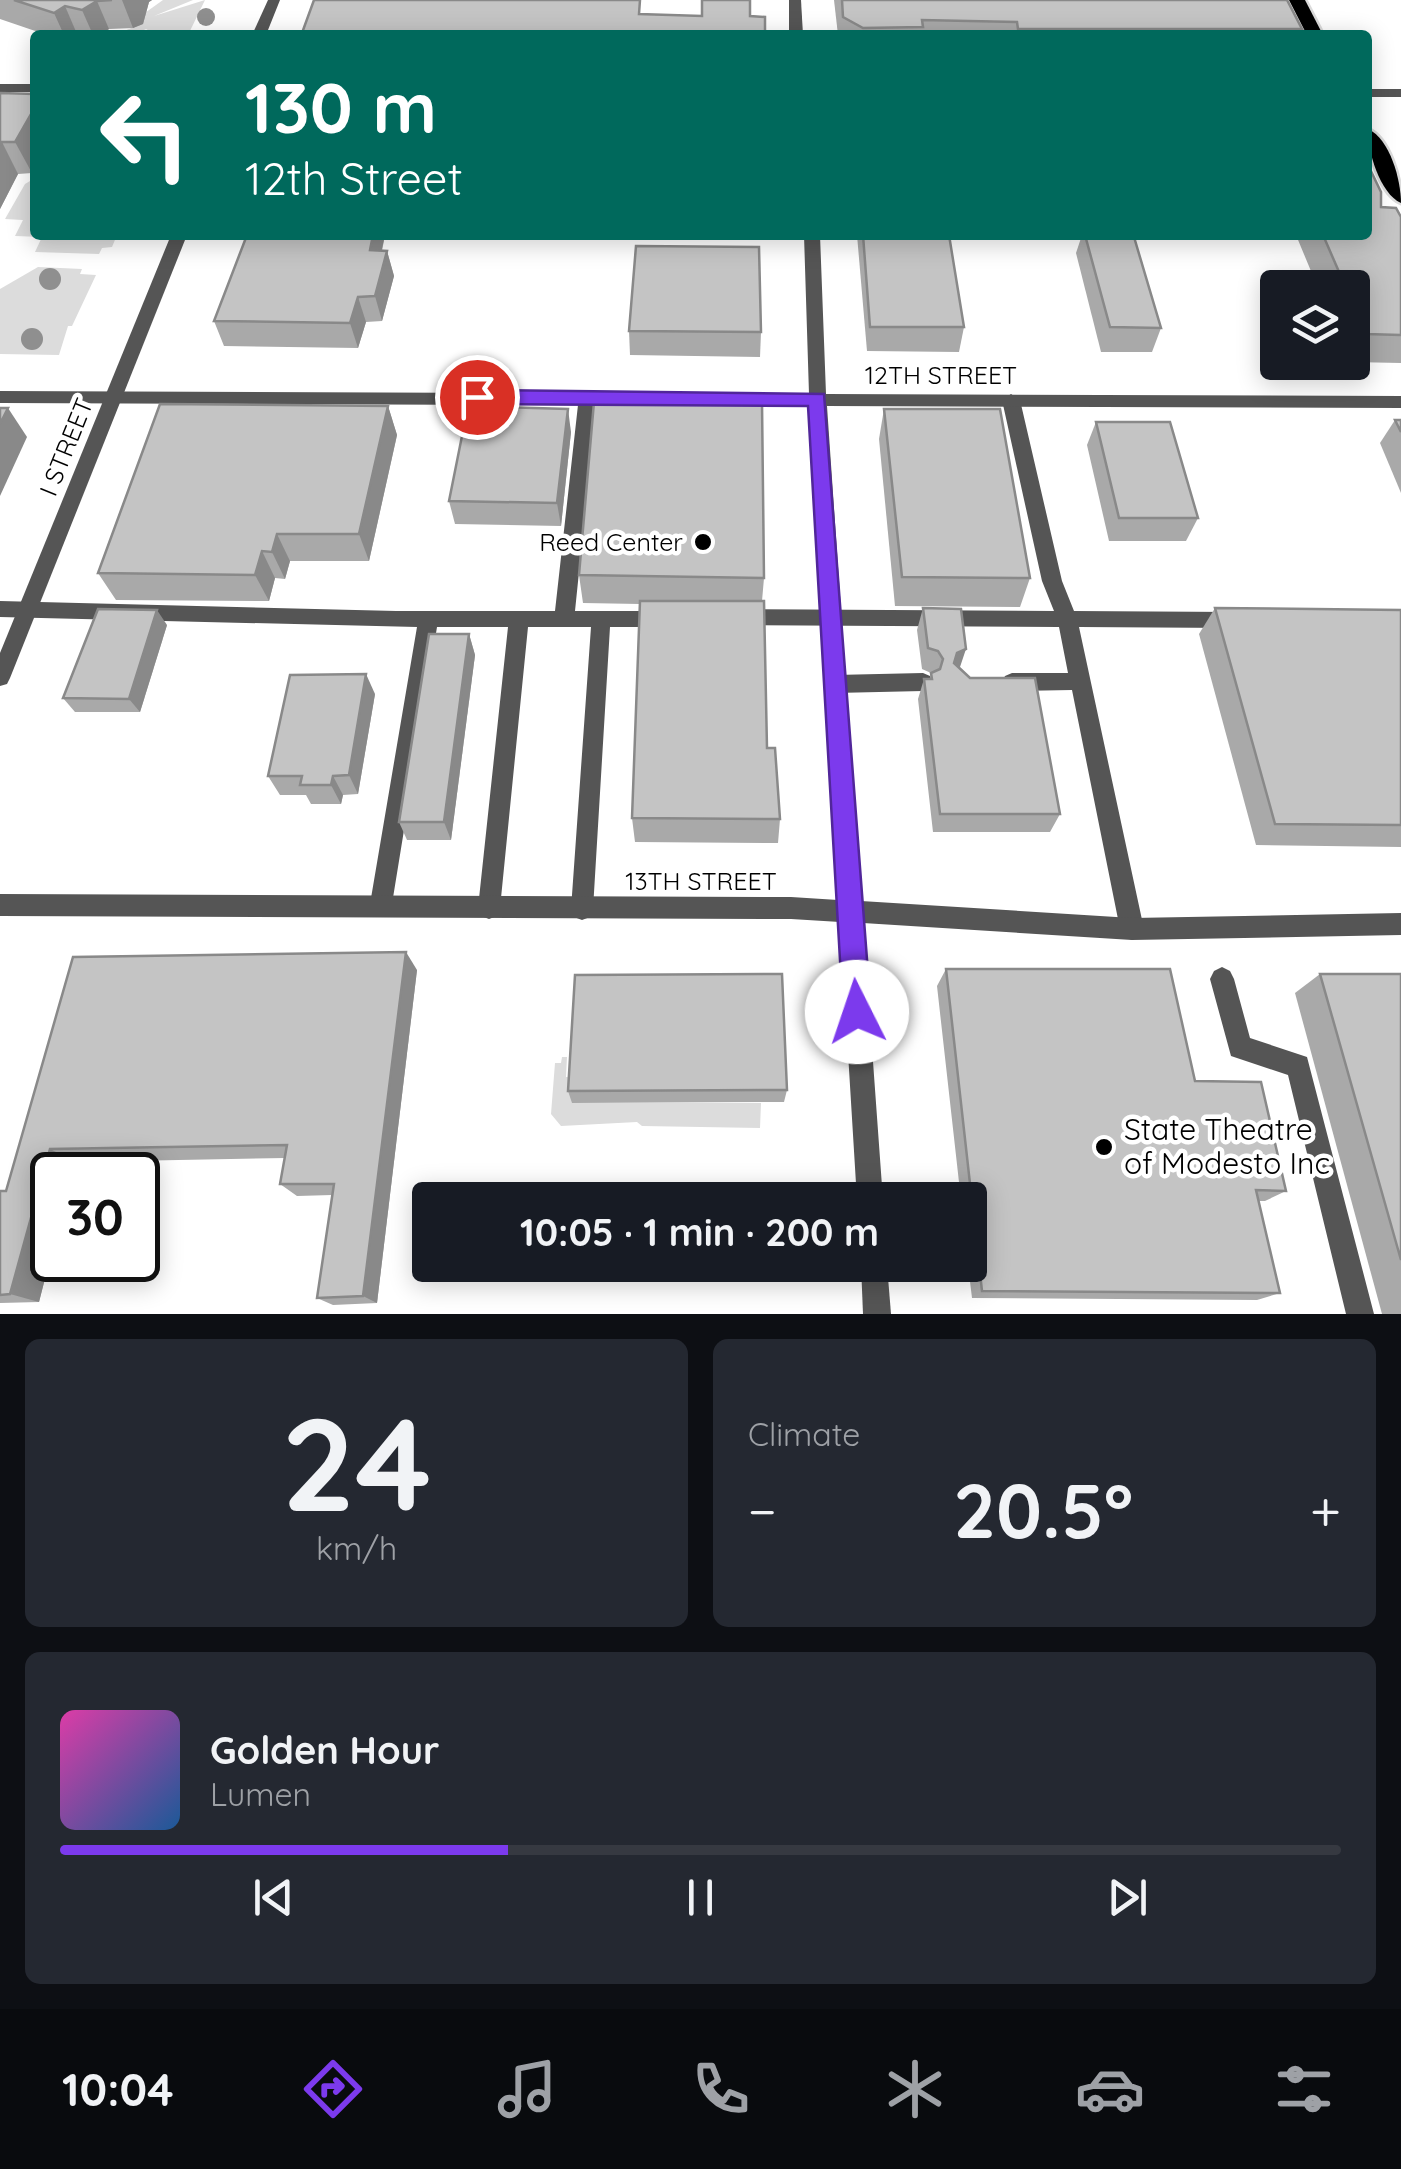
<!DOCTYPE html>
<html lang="en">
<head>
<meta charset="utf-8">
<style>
  :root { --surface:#171b24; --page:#242831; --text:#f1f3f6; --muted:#9ea1a6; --line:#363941; --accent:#7c3aed }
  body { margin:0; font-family:Quicksand,sans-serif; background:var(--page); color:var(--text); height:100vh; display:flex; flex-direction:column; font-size:38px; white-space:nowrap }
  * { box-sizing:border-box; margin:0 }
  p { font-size:32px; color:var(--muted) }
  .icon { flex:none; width:55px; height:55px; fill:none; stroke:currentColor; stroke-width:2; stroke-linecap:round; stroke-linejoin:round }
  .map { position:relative; height:1314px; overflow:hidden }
  .drawer { display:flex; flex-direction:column; gap:25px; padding:25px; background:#0d0f14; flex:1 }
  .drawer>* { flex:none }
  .banner { position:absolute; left:30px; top:30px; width:1342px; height:210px; border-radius:10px; box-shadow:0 5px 25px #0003; background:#00695c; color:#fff; overflow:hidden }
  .tools { position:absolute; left:1260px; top:270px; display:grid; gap:20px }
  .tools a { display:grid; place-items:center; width:110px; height:110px; border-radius:10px; background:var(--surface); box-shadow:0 5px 25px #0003; font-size:50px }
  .speed { position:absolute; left:30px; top:1152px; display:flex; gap:20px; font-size:50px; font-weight:700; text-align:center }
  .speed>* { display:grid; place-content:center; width:130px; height:130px; border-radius:50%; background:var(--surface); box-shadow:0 5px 25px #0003; line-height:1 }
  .speed .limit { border:5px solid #111; border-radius:15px; background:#fff; color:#111 }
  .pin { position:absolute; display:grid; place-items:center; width:85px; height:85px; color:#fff; margin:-42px; border:5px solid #fff; border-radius:50%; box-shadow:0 2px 10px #0007 }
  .me { position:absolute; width:110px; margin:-55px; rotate:356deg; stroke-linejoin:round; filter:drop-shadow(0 0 8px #0008) }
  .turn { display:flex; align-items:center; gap:35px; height:210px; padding:0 50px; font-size:45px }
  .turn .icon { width:130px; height:130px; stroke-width:2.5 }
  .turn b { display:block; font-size:70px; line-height:85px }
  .big { font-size:75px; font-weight:700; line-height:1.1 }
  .drawer .tile { flex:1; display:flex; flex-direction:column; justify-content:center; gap:15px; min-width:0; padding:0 35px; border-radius:15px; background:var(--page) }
  .drawer .dial { align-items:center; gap:0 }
  .dial b { font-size:130px; line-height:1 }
  .song { display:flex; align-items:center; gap:30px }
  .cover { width:120px; height:120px; border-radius:15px; background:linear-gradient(135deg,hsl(320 70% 55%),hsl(210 70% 35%)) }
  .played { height:10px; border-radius:5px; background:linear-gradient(90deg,var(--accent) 35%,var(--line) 35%) }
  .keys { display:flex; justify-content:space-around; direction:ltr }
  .heat { display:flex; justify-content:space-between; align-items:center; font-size:55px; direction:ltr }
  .drawer .tiles { flex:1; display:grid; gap:25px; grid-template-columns:1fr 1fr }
  .tile:last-child { grid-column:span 2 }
  .trip { position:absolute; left:412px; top:1182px; width:575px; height:100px; border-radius:10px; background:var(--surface); box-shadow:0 5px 25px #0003; font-weight:700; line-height:100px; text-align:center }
  .tabs { display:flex; height:160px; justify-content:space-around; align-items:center; background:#090b0e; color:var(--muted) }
  .tabs .icon { width:70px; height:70px }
  .tabs .active { color:var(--accent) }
  .tabs b { font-size:45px; color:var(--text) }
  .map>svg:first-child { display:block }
</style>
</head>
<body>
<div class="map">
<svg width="1401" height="1314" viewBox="0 0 1401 1314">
  <rect width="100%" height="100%" fill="#fff"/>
  <g fill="#dcdcdc">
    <path d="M163,0h30l-39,16 51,-16 -17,35h-31l-11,-6 -4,2 6,4h-34l25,-10 3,-10z"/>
    <path d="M35,178v57h82l-5,12 -10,1 -3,6 -64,-2 7,-15 -27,-1 8,-16 -18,-1 20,-35z"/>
    <path d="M38,267l44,2 -2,5 16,1 -24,51h-4l-9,29 -59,-1v-65z"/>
    <path d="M562,1057h5l-1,20h8l-1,26h188l-1,25 -118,-2 -5,-4 -76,4 -10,-12 4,-51h6z"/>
  </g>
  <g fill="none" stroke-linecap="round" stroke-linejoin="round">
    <defs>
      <g id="primary">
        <path d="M1289,0h16l18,35h-16z"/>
        <path d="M1368,129c22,10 33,51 33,74 -21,-9 -34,-53 -33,-74z"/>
      </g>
    </defs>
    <use href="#primary" stroke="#dbdbdb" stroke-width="5"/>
    <g fill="#555" fill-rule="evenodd">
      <path d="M588,390l9,6 -22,215h88l7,2 3,6 -3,6 -7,2h-53l-17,282 -3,8 -8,3 -8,-3 -3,-8 20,-282h-63l-28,281 -3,8 -8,3 -8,-3 -3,-8 30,-281h-71l-45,277 -3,8 -8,3 -8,-3 -3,-8 47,-277 -417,-10v-16l396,10h159l24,-215z"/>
      <path d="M1011,394l9,6 42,181 12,30 159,1 7,2 3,6 -3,6 -7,2 -154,-1 65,302 -4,8 -8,3 -8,-3 -4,-8 -48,-239 -60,1 -7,-3 -3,-6 3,-6 7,-3h56l-9,-46 -322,-2 -7,-2 -3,-6 3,-6 7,-2 317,2 -12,-30 -40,-181z"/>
      <path d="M923,673l7,3 3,6 -3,6 -7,3 -88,2 -7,-3 -3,-6 3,-6 7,-3z"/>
    </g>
    <g fill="#555" fill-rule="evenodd">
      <path d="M789,0h12l2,35h-14z"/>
      <rect x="0" y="84" width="35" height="8"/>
      <rect x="1368" y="89" width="33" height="8"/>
      <path d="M804,235h16l6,159 575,2v12l-574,-2 34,495 271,17 269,-5v22l-269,5 -269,-17 20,277h-26l-17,-278 -49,-3 -791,-3v-22l791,3 47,3 -28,-494 -810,-3v-12l809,3z"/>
      <path d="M1222,967l8,4 4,8 16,59 57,19 67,257h-28l-58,-239 -57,-19 -21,-77 4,-8z"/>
      <path d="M861,1265h26l4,49h-28z"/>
    </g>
    <g fill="#555" fill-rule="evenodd">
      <path d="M268,0h12l-14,35h-14z"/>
      <path d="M171,235h16l-177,443 -3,6 -7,2v-33z"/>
    </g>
    <use href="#primary" fill="#000" fill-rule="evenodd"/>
  </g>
  <g fill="#8f8f8f">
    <circle cx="206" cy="17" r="9"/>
    <circle cx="50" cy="279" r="11"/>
    <circle cx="32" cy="339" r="11"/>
  </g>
  <g fill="#a9a9a9">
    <path d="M0,0h152l-3,2 -6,22 -10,4 -24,1 -9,6h-53l-47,-16z"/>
    <path d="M834,0h453l15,29 -2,6h-462z"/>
    <path d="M0,93l32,80 -14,1 -18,35z"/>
    <path d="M1381,207l20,10v146l-49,-1v-74h-34l-22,-53h72z"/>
    <path d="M247,235h138l-3,16h5l7,25 -12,45 -16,1 -8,26 -134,-2 -10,-25z"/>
    <path d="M857,235h92l15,92 -5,25 -92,-1z"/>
    <path d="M1082,235h37l42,93 -9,24h-51l-25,-99z"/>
    <path d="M629,331l132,1 -1,25 -130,-2z"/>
    <path d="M388,406l9,29 -28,126h-79l-5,18 -10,-1 -6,23 -153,-1 -18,-27z"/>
    <path d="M884,409l146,169 -10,29 -125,-1 -16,-167z"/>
    <path d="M1395,420h6v73l-21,-50z"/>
    <path d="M1096,422l102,96 -12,23h-77l-22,-96z"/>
    <path d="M571,432l-10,94 -106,-2 -6,-23z"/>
    <path d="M579,575l185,3 -2,23 5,147 13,71 -2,24 -143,-1 -3,-24 8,-214 -57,-1z"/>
    <path d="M923,608l37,60 100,146 -10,18h-117l-15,-133 6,-20h6l1,-6 -9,-4 -5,-39z"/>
    <path d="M1215,608l186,2v237l-145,-2 -57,-211z"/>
    <path d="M167,625l-27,87h-65l-12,-14z"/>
    <path d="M469,634l6,21 -24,185h-44l-8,-18z"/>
    <path d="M375,694l-17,100 -15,1 -2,9h-30l-5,-9h-26l-12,-19z"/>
    <path d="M73,957l344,13 -40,333 -44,2 -16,-7 15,-103 -35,1 -17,-12 5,-26 -209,4 -4,13h-20v76l-13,51 -39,1v-112h6z"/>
    <path d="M946,969l249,112 91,110 -21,10h-7l22,92 -23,7 -285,-2 -4,-33h2v-65h-9l-24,-214z"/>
    <path d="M1320,974h81v340h-19l-87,-321z"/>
    <path d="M787,1090l-3,12 -212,1 -4,-12z"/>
  </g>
  <g fill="#898989">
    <path d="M122,0h30l-3,2 -6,22 -10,4z"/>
    <path d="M97,1l12,28 -9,6h-7l-11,-25z"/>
    <path d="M65,6l12,28 -1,1h-12l-10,-22z"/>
    <path d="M35,107v60l-3,6 -17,-31z"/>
    <path d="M2,142l16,32 -18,35v-64z"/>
    <path d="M373,235h12l-9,40 -6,-25z"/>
    <path d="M387,251l7,25 -12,45 -7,-25z"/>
    <path d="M358,297l8,25 -8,26 -8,-25z"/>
    <path d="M388,406l9,29 -28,126 -10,-27z"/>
    <path d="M8,408l19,29 -27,59v-72z"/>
    <path d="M568,409l3,23 -10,94 -4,-23z"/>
    <path d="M277,534l13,27 -5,18 -13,-27z"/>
    <path d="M262,551l13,27 -6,23 -14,-26z"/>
    <path d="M157,610l10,15 -27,87 -11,-13z"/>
    <path d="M469,634l6,21 -24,185 -7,-18z"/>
    <path d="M966,649l-7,21 -8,4 6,-21z"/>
    <path d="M366,674l9,20 -17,100 -9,-19z"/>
    <path d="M333,776l10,19 -2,9 -10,-19z"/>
    <path d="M406,952l11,18 -40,333 -14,-7z"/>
    <path d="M50,1149l26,13 -4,13h-20v76l-13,51 -29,-8z"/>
  </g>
  <g fill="#c4c4c4" stroke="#898989" stroke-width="2.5">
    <path d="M14,0h98l-15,1 -15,9 -17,-4 -11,7z"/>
    <path d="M314,0h326l-1,14 63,2v-16h48v16l15,1v18h-452l1,-2h-12z"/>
    <path d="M842,0h445l15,29h-284l-1,-7 -95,-2 1,7 -60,1 -20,-11z"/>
    <path d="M0,93l35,1v13l-20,35h-13l-2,3z"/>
    <path d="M1368,165l13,27v15l15,1 5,9v118l-35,-1 -14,-31v-15h-6l-23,-53h45z"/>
    <path d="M247,235h126l-3,15 17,1 -12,45 -17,1 -8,26 -136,-2z"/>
    <path d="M863,235h86l15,92h-94z"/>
    <path d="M1085,235h34l1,2h14l27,91 -51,-1z"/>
    <path d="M636,246l123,1 2,85 -132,-1z"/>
    <path d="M594,402h168l2,176 -185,-3z"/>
    <path d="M160,404l228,2 -29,128h-82l-5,18 -10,-1 -7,24 -157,-2z"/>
    <path d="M468,406l100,3 -11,94 -108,-2z"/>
    <path d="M0,408h8l-8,16z"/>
    <path d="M884,409h116l30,169 -128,-1z"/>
    <path d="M1395,420h6v12z"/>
    <path d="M1096,422h74l28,96h-79z"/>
    <path d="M640,601h124l3,147h8l5,71 -148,-1z"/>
    <path d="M923,608l38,1 5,40 -9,4 -3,10 16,15h65l25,136h-120l-16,-135h8l-1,-6 9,-4 3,-10 -5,-8 -10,-3z"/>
    <path d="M1215,608l186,2v215l-126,-1z"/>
    <path d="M98,609l59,1 -28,89 -66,-1z"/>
    <path d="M429,634h40l-25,188h-45z"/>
    <path d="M366,674l-17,101 -16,1 -2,9h-31l2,-9h-34l22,-101z"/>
    <path d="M406,952l-43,344 -46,2 17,-114h-54l7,-39 -237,4 -40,145 -10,1v-104h6l67,-234z"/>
    <path d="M946,969h224l25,112 66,1 25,109 -30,-1 24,103 -298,-2z"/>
    <path d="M782,974l5,116 -219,1 7,-116z"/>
    <path d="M1320,974h81v286z"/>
  </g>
  <path fill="#7c3aed" stroke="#51269a" stroke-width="2.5" d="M477,390l347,4 47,618 -4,9 -10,4 -10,-4 -4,-9 -35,-606 -331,-2 -9,-7z"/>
  <g fill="#000" stroke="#fff" stroke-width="4">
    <circle cx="703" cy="542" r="10"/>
    <circle cx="1104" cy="1147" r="10"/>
  </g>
  <g text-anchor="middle" stroke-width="9" stroke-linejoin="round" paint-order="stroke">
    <g font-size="25" fill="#000" stroke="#fff">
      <text x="941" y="384">12TH STREET</text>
      <text transform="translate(66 447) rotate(-68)" y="9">I STREET</text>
      <text x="701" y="890">13TH STREET</text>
    </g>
    <g font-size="25" fill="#000" stroke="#fff" text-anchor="end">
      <text x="683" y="551">Reed Center</text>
    </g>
    <g font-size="30" fill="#000" stroke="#fff" text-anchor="start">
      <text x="1124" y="1140">State Theatre<tspan x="1124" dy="34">of Modesto Inc</tspan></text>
    </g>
  </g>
</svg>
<div class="tools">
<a><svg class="icon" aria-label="layers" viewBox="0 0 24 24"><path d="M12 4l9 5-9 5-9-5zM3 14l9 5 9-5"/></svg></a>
</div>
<div class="speed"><div class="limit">30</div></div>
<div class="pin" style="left:477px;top:397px;background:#d93025"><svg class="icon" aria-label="arrive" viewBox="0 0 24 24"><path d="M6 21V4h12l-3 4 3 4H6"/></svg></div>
<svg class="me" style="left:857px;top:1012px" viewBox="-20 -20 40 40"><circle r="19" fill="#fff"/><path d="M0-13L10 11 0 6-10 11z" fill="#7c3aed"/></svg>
<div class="trip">10:05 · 1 min · 200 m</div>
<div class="banner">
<div class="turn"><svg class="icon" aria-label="left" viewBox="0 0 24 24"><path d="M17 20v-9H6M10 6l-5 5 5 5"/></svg><div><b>130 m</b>12th Street</div></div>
</div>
</div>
<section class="drawer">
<div class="tiles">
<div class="tile dial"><b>24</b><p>km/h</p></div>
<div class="tile"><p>Climate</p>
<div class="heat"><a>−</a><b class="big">20.5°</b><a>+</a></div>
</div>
<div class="tile">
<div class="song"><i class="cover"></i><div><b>Golden Hour</b><p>Lumen</p></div></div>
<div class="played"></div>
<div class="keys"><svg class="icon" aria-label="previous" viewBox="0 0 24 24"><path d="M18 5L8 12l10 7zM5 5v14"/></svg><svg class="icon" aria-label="pause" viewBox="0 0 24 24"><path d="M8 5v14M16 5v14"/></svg><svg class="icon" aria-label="next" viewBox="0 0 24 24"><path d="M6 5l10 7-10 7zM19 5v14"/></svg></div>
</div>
</div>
</section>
<nav class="tabs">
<b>10:04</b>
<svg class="icon active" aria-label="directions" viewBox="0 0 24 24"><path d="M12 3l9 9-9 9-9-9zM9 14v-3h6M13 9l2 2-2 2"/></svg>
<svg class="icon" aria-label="music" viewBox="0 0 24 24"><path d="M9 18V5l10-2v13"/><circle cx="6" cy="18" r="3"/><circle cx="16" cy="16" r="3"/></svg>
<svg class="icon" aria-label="phone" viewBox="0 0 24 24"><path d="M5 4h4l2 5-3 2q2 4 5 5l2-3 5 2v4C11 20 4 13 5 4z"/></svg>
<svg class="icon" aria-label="climate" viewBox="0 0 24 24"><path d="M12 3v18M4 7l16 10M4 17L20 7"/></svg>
<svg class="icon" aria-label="car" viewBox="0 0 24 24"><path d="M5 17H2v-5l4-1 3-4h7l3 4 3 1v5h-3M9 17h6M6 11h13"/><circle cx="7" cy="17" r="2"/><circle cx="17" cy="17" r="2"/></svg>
<svg class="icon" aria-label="filters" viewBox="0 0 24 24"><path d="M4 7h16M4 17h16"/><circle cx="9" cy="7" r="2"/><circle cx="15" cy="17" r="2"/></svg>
</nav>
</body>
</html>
